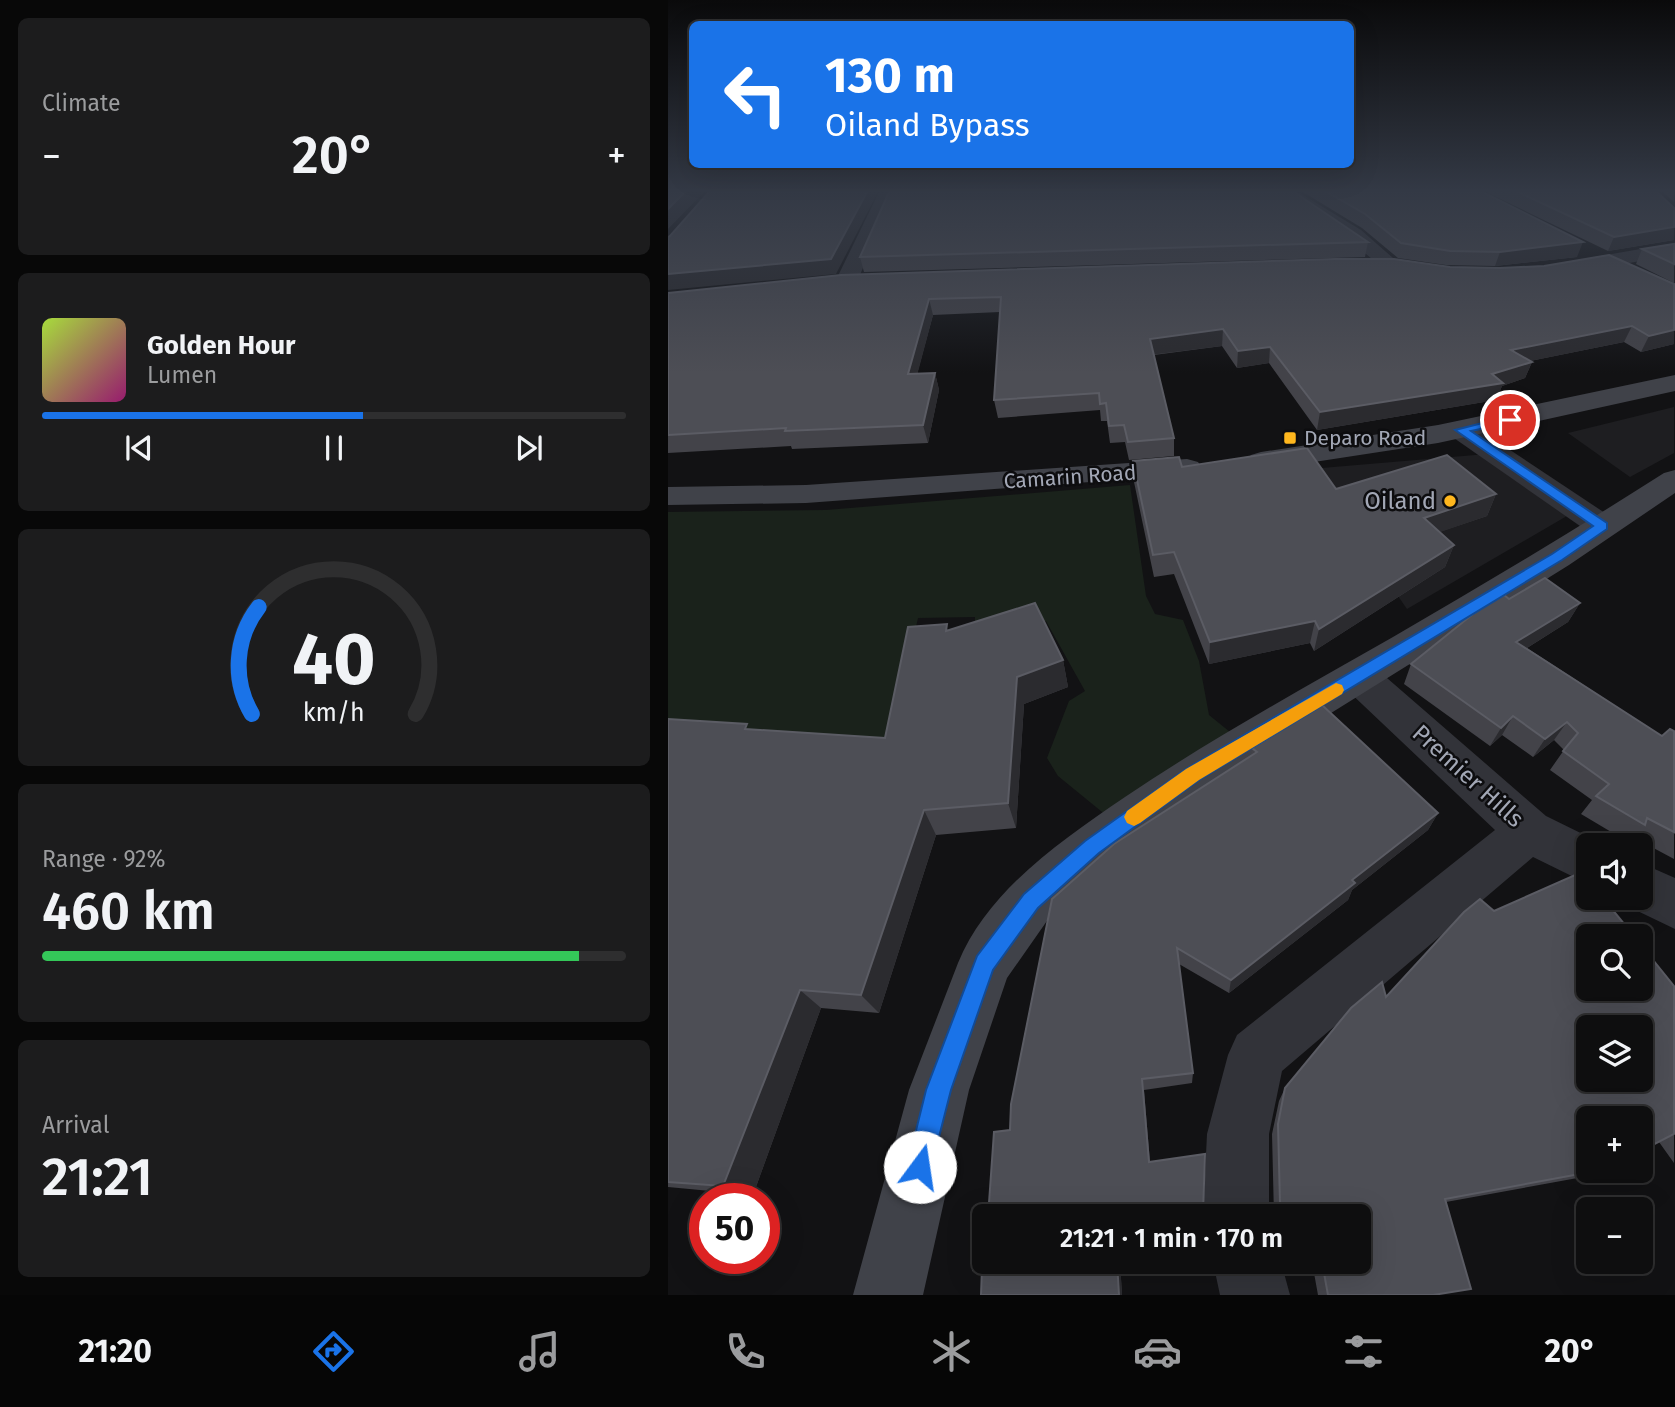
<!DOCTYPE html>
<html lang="en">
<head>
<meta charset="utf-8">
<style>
  :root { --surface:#0e0e0f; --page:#1c1c1d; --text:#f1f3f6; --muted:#9b9c9e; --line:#2e2e2f; --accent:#1a73e8 }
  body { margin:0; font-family:"Fira Sans",sans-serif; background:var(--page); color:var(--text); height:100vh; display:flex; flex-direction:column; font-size:26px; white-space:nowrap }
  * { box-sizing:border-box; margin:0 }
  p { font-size:23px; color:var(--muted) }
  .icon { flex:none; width:38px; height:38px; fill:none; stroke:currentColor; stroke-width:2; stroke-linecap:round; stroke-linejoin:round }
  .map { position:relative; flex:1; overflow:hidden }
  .details { display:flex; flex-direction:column; gap:18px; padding:18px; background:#080808; width:668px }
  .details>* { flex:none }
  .banner { position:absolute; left:21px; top:21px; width:665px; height:147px; border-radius:10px; box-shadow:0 7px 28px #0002,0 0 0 2px var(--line); background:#1a73e8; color:#fff; overflow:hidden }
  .tools { position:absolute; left:908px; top:833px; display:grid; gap:14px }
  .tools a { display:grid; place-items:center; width:77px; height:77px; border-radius:10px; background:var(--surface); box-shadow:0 7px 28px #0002,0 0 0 2px var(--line); font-size:35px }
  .speed { position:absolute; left:21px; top:1183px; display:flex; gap:14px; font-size:35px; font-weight:700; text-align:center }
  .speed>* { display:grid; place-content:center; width:91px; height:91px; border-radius:50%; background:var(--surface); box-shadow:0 7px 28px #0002,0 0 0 2px var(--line); line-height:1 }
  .speed .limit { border:10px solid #d22; background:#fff; color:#111 }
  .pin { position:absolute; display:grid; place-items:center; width:60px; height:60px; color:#fff; margin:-30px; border:4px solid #fff; border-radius:50%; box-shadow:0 2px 7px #0007 }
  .me { position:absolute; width:77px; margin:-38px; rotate:14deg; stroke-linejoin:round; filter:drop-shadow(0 0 5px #0008) }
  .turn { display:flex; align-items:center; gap:24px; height:147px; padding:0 21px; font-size:32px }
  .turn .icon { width:91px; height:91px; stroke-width:2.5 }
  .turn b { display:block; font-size:49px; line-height:60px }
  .big { font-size:52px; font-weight:600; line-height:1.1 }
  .details .tile { flex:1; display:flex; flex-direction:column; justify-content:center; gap:10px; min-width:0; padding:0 24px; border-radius:10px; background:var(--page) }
  .details .dial { align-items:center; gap:0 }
  .dial svg { height:182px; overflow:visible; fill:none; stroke:var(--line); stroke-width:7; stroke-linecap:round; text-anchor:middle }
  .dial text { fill:var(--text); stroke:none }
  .song { display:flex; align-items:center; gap:21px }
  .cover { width:84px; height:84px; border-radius:10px; background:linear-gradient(135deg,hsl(80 70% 55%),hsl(320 70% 35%)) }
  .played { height:7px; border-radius:4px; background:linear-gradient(90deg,var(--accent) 55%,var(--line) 55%) }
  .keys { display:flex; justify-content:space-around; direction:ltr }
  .heat { display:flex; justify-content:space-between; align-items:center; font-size:38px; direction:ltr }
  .charge { height:10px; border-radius:5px; background:linear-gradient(90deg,#34c759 92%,var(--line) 0) }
  .trip { position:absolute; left:304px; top:1204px; width:399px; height:70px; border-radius:10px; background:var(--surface); box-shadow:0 7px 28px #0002,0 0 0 2px var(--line); font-weight:600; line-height:70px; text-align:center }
  .tabs { display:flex; height:112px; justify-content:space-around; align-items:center; background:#060606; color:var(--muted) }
  .tabs .icon { width:49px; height:49px }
  .tabs .active { color:var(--accent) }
  .tabs b { font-size:32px; color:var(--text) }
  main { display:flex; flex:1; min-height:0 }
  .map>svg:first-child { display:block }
</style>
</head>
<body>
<main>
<section class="details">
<div class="tile"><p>Climate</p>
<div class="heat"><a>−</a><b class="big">20°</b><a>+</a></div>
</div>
<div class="tile">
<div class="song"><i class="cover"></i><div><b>Golden Hour</b><p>Lumen</p></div></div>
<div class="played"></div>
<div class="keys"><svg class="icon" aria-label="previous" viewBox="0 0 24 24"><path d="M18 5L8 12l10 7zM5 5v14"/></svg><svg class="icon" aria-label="pause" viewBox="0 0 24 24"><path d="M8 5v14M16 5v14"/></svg><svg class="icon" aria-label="next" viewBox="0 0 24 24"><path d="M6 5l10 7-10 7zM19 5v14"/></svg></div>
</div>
<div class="tile dial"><svg viewBox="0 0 100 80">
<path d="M14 69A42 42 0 1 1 86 69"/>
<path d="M14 69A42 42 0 0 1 17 22" stroke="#1a73e8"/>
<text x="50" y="56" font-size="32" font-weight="700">40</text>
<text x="50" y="72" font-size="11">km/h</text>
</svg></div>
<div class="tile"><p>Range · 92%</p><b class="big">460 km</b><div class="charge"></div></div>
<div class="tile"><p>Arrival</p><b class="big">21:21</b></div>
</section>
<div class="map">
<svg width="1007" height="1295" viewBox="0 0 1007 1295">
  <rect width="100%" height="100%" fill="#121214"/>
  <g fill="#1e1e21">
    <path d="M1006,407v46l-44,24 -62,-44z"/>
    <path d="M819,454l85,59 -165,96 -97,-140z"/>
  </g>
  <path fill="#1a221b" d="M462,485l16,111 9,18 28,6 16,41 10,54 21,17 -123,84 -49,-40 -11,-18 22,-57 16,-10 -39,-70 -54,22h-18l1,-26 -57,1 -30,131 -220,-24v-213l158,-2z"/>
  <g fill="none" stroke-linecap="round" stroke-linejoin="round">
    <g fill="#323339" fill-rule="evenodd">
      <path d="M211,192h16l-38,90 -4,4h-14l-4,-4z"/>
      <path d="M611,192h19l63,38 40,35 -3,4h-14l-37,-31z"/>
      <path d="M1007,243v12l-109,19 -7,-2 -3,-4 3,-4 7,-2z"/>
      <path d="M793,422l10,2 143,95 4,7 -4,7 -12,3 -12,-3 -139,-97 -4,-6 4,-6z"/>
      <path d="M690,661l14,4 174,151 59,29h-17v39l-55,-27 -251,214 -13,63v82h-66l4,-82 21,-79 9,-20 258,-205 -151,-143 -6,-11 6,-11z"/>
      <path d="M973,863l34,15v51l-52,-25 -2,-6h20z"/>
      <path d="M545,1262h68l9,33h-70z"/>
    </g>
    <g fill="#404249" fill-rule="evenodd">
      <path d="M1007,375v16l-237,52 -177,27 -10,-3 -5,-6 5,-6 10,-3 177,-27z"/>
      <path d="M519,459l11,3 4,6 -4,6 -392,29 -138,2v-18l138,-2z"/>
      <path d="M1007,470v23l-106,72 -360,224 -100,74 -60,55 -42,60 -38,112 -46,205h-70l56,-205 49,-127c30,-73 104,-123 167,-166 86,-58 177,-108 268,-160 91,-53 182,-107 271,-164z"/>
    </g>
  </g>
  <g fill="#434349">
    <path d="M635,192h180l94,65 -82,9 -49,-1 -48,-7 -36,-30z"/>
    <path d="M818,192h171l17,16v32l-66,11z"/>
    <path d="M995,192h11v10z"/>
    <path d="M700,242l-3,15 -501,15 -4,-15z"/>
    <path d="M1006,244v39l-38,-19 6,-15z"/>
    <path d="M782,267l50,1 174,76 -33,8 -17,-10 -94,19 2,1 -7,16 -23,8 -6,14 -179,30 -48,-67 -32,5 -15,-22 -68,9 20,83v18l-45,4 -4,-18 -15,1 -3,-22h-6l-1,-11 -102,8 -4,-18 6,-88 -67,3 -16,59 18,-1 4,17 -11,53 -136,6 -1,-3 -123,7v-160z"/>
    <path d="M465,461l203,28 160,5 -9,22 -48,16 15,13 -9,22 -131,84 -4,-8 -101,21 -35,-90 -20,3 -20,-95z"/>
    <path d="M841,599l71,4 -12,19 -41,26 135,88 12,-5v128l-41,-22 -5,5 -47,-28 11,-14 -42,-30 14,-20 -10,-10 -21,17 -31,-22 -12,11 -86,-62 7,-20z"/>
    <path d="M281,630l114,30 5,27 -44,17 -8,124 -80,7 -57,178 -58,-5 -68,187 -85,-8v-468l82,10 135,9z"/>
    <path d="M654,705l116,108 -10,17 -76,60 -4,10 -119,93 -50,-29 14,109 -1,10 -48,7 6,72 55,-8 -3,62h-217v46h135l2,33h-141l1,-23 -9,-2 3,-65 13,-2 5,-71 16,-2 1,-26 41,-205 62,-55 137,-88 1,-8z"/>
    <path d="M826,911l180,75v177l-15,-21 -71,29h14l-19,6 -137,25 -13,93h-115l-6,-33h47v-46h-85l-2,-82 7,-33 6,-13 101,-91z"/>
  </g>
  <g fill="#2b2b2f">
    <path d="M17,192h19l-36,37v-20z"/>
    <path d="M199,192h11l-42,82 -168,16v-16z"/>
    <path d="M1006,227v13l-66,11 6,-14z"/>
    <path d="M915,242l-6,15 -82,9 5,-14z"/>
    <path d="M261,299l4,16 -20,76 -5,-17z"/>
    <path d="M964,326l-8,16 -119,24 6,-16z"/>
    <path d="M555,329l-1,17 -72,9v-16z"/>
    <path d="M1006,330v14l-33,8 8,-16z"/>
    <path d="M602,347l-1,16 -32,5 1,-17z"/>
    <path d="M864,362l-7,16 -23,8 -6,14 -179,30 3,-18 172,-38z"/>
    <path d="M267,373l4,17 -11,53 -5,-18z"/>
    <path d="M828,494l-9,22 -70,24 7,-22z"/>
    <path d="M786,545l-9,22 -131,84 5,-22z"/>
    <path d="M912,603l-12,19 -62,39 10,-19z"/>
    <path d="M647,621l-5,22 -101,21 1,-22z"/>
    <path d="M395,660l5,27 -44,17 -8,124 -8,-25 9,-126z"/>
    <path d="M845,716l-11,19 -12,11 11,-18z"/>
    <path d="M899,722l-13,18 -21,17 12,-18z"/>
    <path d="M256,810l12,25 -57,178 -18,-18z"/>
    <path d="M770,813l-10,17 -76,60 -4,10 -119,93 2,-13 121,-100z"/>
    <path d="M132,990l21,18 -68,187 -30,-9z"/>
    <path d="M449,1262h3l2,33h-3z"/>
  </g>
  <g fill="#4d4e55" stroke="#5b5c64" stroke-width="2" fill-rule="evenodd">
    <path d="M0,192h17l-17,17z"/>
    <path d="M41,192h158l-36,67 -163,15v-37l2,-1z"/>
    <path d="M221,192h405l74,50 -508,15z"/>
    <path d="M659,192h156l100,50 -83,10 -50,-1 -49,-8 -36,-29z"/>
    <path d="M850,192h139l17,16v19l-60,10z"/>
    <path d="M1006,244v20l-32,-15z"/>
    <path d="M941,255l65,29v46l-25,6 -17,-10 -121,24 21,12 -40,12 11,9 -183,29 -50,-65 -32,4 -15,-22 -73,10 24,99 -46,4 -4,-17 -15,1 -3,-23 -6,1 -1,-11 -105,7 7,-103 -72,2 -21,75 27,-1 -12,52 -138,6 1,-3 -118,7v-142l173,-18 494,-16h59l56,8 50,1 44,-2z"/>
    <path d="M639,448l29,41 111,-34 49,39 -72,24 30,27 -135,84 -4,-8 -105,21 -36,-90 -21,3 -20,-94 46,-4 3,10z"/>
    <path d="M877,578l35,25 -64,39 146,94 8,-7 4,2v101l-27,-14 -2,7 -49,-29 13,-12 -46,-33 15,-18 -11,-11 -22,17 -32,-23 -12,12 -90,-64 67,-54 26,-15 5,4z"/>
    <path d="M367,603l28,57 -46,17 -9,126 -84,7 -63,185 -61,-5 -77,196 -55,-4v-463l79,5 -2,5 140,9 23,-111 39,-3 -1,7z"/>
    <path d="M654,705l116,108 -86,67 3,3 -124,97 -54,-32 16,125 -51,6 7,83 56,-8 -2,59 -24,3h-194v46h132l2,33h-138l1,-27 -9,2 3,-65 13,-2 5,-71 16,-2 1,-26 41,-205 62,-55 143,-92 -5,-4z"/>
    <path d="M914,872l6,8v18h15l31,38h-46v53h53v-44l33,41v148l-33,17v-33h-53v53h8l-151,28 26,90 -38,6h-105l-6,-33h37v-46h-77l-2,-13 -2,-79 7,-36 66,-80 31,-26 4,15 78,-85 16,-13 14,12zM920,1027h53v53h-53z"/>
  </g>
  <linearGradient id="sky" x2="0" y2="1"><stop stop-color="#0a0a0b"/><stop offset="0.51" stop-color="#333945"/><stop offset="1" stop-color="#333945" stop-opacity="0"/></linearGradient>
  <rect width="1007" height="373" fill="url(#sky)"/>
  <path fill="#1a73e8" stroke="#114b97" stroke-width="2" d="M842,416l4,1v5l-43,9 136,92v6l-45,31 -363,220 -100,73 -61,55 -45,62 -42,120 -22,86 -9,4 -10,-4 -3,-9 19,-77 51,-134 47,-62 61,-53 101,-72 366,-215 41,-28 -138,-96z"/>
  <path fill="#f59e0b" d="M668,683l6,2 2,5 -2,4 -143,86 -59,43 -6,3 -7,-3 -3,-6 3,-6 59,-42z"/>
  <g fill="#ffb71e" stroke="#0d0d0f" stroke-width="2.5">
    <rect x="615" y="431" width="14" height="14" rx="3.5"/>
    <circle cx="782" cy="501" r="7"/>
  </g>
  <g text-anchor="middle" stroke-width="5" stroke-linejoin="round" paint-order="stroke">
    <g font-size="21" fill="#a2a7b5" stroke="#0d0d0f" text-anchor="start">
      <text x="636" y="445">Deparo Road</text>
    </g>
    <g font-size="21" fill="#a2a7b5" stroke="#0d0d0f">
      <text transform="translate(402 477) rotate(-4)" y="7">Camarin Road</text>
    </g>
    <g font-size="24" fill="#a2a7b5" stroke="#0d0d0f" text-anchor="end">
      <text x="768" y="509">Oiland</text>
    </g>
    <g font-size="24" fill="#a2a7b5" stroke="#0d0d0f">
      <text transform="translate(800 776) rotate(42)" y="8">Premier Hills</text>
    </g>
  </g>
</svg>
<div class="tools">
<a><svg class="icon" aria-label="sound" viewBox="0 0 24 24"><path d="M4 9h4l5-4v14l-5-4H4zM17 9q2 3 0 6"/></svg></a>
<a><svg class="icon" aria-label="search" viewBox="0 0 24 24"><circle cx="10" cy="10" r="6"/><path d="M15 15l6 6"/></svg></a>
<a><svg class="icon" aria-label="layers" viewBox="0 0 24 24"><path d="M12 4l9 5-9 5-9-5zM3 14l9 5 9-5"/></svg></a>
<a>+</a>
<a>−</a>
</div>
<div class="speed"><div class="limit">50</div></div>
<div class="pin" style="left:842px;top:420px;background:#d93025"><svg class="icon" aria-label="arrive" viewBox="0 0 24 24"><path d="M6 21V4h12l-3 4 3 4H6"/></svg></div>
<svg class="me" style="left:252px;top:1167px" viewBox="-20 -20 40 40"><circle r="19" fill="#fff"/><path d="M0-13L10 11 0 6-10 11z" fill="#1a73e8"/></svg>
<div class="trip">21:21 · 1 min · 170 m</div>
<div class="banner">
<div class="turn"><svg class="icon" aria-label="left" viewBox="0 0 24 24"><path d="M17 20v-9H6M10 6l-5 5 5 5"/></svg><div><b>130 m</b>Oiland Bypass</div></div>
</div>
</div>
</main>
<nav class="tabs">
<b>21:20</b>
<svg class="icon active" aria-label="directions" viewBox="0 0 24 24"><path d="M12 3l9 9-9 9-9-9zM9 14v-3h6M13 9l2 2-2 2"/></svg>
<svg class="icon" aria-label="music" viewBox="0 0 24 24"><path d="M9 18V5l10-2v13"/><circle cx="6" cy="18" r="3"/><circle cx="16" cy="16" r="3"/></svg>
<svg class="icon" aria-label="phone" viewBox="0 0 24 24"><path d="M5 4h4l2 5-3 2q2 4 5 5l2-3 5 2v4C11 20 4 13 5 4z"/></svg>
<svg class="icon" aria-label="climate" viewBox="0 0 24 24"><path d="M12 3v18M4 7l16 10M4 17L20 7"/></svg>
<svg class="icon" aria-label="car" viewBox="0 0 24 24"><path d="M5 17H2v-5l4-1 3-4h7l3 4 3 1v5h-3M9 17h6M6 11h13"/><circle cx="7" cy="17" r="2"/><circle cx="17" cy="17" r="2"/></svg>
<svg class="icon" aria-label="filters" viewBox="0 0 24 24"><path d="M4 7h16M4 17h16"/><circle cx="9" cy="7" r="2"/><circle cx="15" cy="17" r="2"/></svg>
<b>20°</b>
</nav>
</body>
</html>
